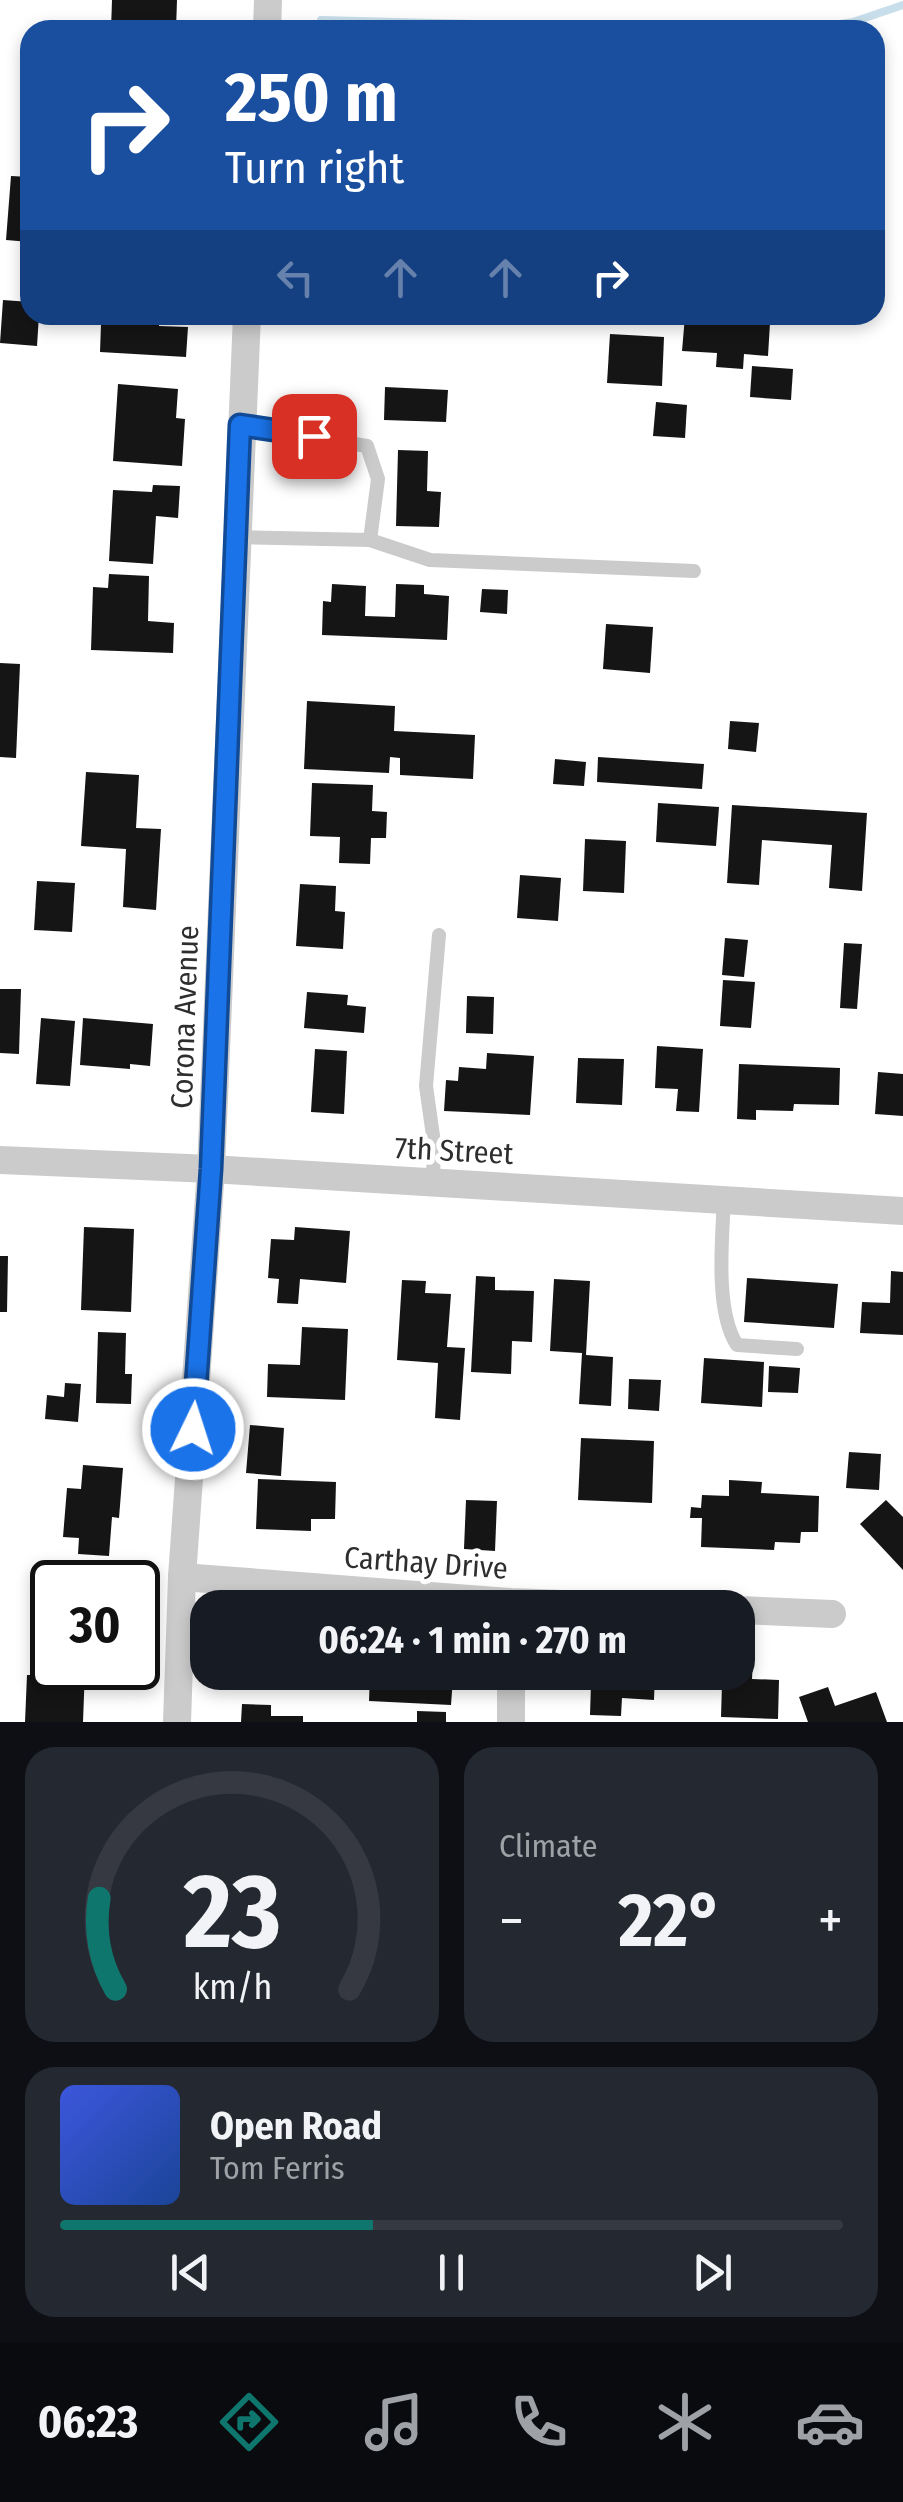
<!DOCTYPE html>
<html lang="en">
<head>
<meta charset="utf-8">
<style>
  :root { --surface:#171b24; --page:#242831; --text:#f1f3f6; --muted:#9ea1a6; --line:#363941; --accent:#0f766e }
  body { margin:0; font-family:"Fira Sans Condensed",sans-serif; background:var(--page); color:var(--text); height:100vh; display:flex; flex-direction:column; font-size:38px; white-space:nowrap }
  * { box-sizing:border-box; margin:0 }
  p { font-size:32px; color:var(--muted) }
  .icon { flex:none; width:55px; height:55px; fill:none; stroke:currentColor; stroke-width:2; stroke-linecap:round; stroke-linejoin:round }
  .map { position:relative; height:1722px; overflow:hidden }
  .drawer { display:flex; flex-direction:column; gap:25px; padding:25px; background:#0d0f14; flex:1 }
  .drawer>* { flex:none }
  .guide { position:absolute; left:20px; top:20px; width:865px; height:305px; border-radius:30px; box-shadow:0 5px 15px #0003; background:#1a4fa0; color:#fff; overflow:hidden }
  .speed { position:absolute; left:30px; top:1560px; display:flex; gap:20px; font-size:50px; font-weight:700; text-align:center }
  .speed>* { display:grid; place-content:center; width:130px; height:130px; border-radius:50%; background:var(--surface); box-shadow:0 5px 15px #0003; line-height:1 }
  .speed .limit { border:5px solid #111; border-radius:15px; background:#fff; color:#111 }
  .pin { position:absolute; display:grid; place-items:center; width:85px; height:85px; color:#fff; margin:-42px; border-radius:20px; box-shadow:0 5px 15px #0006 }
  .me { position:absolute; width:110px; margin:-55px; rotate:4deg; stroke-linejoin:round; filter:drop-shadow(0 0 8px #0008) }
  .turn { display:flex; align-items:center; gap:35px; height:210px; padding:0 40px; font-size:45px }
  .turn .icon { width:130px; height:130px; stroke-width:2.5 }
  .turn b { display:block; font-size:70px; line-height:85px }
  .lanes { display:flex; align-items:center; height:95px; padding:0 40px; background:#0003; justify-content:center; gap:50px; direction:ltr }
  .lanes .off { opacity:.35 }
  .big { font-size:75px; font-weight:700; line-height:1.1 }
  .drawer .widget { flex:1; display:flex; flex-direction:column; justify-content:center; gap:15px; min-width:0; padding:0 35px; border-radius:30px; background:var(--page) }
  .drawer .dial { align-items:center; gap:0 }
  .dial svg { height:260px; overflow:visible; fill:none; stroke:var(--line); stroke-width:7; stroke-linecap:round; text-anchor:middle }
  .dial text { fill:var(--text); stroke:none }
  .song { display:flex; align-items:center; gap:30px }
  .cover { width:120px; height:120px; border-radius:15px; background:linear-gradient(135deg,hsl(230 70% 55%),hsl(220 70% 35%)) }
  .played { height:10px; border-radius:5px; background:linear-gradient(90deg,var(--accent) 40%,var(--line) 40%) }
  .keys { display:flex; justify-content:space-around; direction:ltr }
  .heat { display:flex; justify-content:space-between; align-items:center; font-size:55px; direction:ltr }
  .drawer .tiles { flex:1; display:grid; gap:25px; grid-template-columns:1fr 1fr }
  .widget:last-child { grid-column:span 2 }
  .trip { position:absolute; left:190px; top:1590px; width:565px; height:100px; border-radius:30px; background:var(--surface); box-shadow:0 5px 15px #0003; font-weight:700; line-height:100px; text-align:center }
  .tab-bar { display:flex; height:160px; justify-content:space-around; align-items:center; background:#090b0e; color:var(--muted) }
  .tab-bar .icon { width:70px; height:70px }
  .tab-bar .current { color:var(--accent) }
  .tab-bar b { font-size:45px; color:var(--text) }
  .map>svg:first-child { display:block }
</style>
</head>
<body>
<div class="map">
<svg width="903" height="1722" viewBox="0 0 903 1722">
  <rect width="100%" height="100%" fill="#fff"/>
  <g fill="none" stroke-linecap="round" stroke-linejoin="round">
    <g stroke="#c8dfeb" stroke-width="8">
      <path d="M321,20l387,10"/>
      <path d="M802,30l51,-8 50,-17"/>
    </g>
  </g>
  <g fill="#151515">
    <path d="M112,0h65l-1,30h-65z"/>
    <path d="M11,176l19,1v65l-24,-2z"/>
    <path d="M875,250h5l-1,26h-4z"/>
    <path d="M3,300l27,2v13h9l-2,31 -37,-3z"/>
    <path d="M97,315h63l-1,11 29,1 -2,30 -86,-5 1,-28h-4z"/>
    <path d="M685,316l85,7 -2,33 -24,-2 -1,15 -27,-2 1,-14 -35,-2z"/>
    <path d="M610,334l54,3 -2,49 -55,-3z"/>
    <path d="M752,366l41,3 -2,31 -41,-3z"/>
    <path d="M118,384l60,5 -2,29 9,1 -3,47 -69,-5z"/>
    <path d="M385,387l63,3 -2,32 -62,-2z"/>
    <path d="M656,402l31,3 -2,33 -32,-2z"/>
    <path d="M398,450l30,1 -1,40 14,1 -2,35 -43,-1z"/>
    <path d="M153,485l27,1 -2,32 -22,-2 -3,48 -44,-3 4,-71 39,2z"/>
    <path d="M109,574l40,2 -1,45 26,2 -1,30 -82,-3 2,-63 15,1z"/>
    <path d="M332,584l34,2 -1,30 30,1 1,-33 28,1v9l25,2 -2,44 -125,-5 1,-34 8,1z"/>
    <path d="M482,589l26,1 -1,24 -27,-2z"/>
    <path d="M606,624l47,3 -3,46 -47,-4z"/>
    <path d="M0,663l20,1 -4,94 -16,-1z"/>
    <path d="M307,701l88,5 -1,25 81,4 -2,44 -73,-4v-17l-10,-1 -1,16 -85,-4z"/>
    <path d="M730,721l29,2 -3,29 -28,-3z"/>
    <path d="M598,757l106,7 -2,25 -105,-7z"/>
    <path d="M555,759l31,3 -2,24 -31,-2z"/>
    <path d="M86,772l53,3 -3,53 25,1 -5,81 -33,-3 3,-58 -45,-3z"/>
    <path d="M312,783l61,2 -1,26 15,1 -1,26h-15l-1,26 -31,-1 1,-26 -30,-1z"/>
    <path d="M658,803l61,4 -3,39 -60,-4z"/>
    <path d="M732,805l135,8 -5,78 -33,-3 3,-43 -70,-5 -3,45 -32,-2z"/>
    <path d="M585,839l41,2 -2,52 -41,-2z"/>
    <path d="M520,875l41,3 -3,43 -41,-3z"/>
    <path d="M37,881l38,2 -3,49 -38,-2z"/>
    <path d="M300,884l36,2 -1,25 10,1 -2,37 -47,-3z"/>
    <path d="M725,938l23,2 -4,37 -22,-2z"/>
    <path d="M844,943l18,1 -5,65 -17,-1z"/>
    <path d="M723,980l32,2 -4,46 -31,-2z"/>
    <path d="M0,989h21l-2,65 -19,-1z"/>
    <path d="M307,992l41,3 -1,10 19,2 -2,26 -60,-5z"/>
    <path d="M467,996l27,1 -1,37 -27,-1z"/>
    <path d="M41,1018l34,3 -5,65 -34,-2z"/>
    <path d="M83,1018l70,6 -3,42 -20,-2v5l-50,-4z"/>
    <path d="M657,1046l46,3 -4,63 -23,-1 2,-22 -23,-1z"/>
    <path d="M315,1049l32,2 -3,63 -33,-2z"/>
    <path d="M487,1053l47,3 -4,59 -86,-4 2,-31 12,1 1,-14 27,2z"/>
    <path d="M578,1058l46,1 -2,46 -46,-2z"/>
    <path d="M739,1064l101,4 -1,37 -45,-1 -1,7 -37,-1v10l-19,-1z"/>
    <path d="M878,1072l25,2v42l-28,-2z"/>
    <path d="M84,1227l50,2 -3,83 -50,-2z"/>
    <path d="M295,1227l55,4 -4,52 -46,-4 -2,25 -21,-1 2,-24 -11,-1 3,-39 23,1z"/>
    <path d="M0,1256h8l-1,56h-7z"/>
    <path d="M891,1271l12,1v63l-43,-2 2,-31 28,1z"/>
    <path d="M476,1276l19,1v13l39,1 -2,51 -20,-1 -1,33 -40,-2z"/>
    <path d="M747,1278l91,6 -4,44 -90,-6z"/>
    <path d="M554,1279l36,2 -4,74 27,2 -2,49 -32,-2 3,-51 -32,-2z"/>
    <path d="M402,1280l24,1 -1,12 26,1 -4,53 18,1 -5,72 -25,-2 3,-55 -41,-3z"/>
    <path d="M302,1327l46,2 -3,71 -78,-3 1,-33 32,1z"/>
    <path d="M98,1332l28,1 -1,41h7l-1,30 -35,-1z"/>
    <path d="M704,1358l60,4 -2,45 -61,-4z"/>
    <path d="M769,1366l31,2 -2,25 -30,-1z"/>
    <path d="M629,1379l32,1 -2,31 -31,-2z"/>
    <path d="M65,1383l16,1 -3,38 -33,-3 2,-24 17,2z"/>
    <path d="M250,1425l34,3 -3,48 -35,-3z"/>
    <path d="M581,1438l73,3 -2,62 -74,-3z"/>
    <path d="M849,1452l32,2 -2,36 -33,-2z"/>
    <path d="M83,1465l40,3 -4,50 -7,-1 -3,39 -31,-2 1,-16 -16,-1 4,-49 14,1z"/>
    <path d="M258,1479l78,3 -1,37h-24v12l-55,-2z"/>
    <path d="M729,1480l33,2 -1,11 58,3 -1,36h-17l-1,11 -25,-1 -1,8 -73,-3 1,-29h-12l1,-11 10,1 1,-13 27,1z"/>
    <path d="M466,1500l31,1 -2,50 -31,-2z"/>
    <path d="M886,1500l17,17v53l-43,-46z"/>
    <path d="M45,1570h43v12h-36v62h-8z"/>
    <path d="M40,1651h12v17h33l-2,54h-58l2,-47h12z"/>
    <path d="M738,1657l15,1 -1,21 27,1 -1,39 -57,-2 1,-34h-11v-11h27z"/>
    <path d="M250,1672h59l-1,7 -22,-1 -1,12 -36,-2z"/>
    <path d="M370,1672h65v5l18,1 -2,27 -82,-4z"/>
    <path d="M614,1672h41l-1,28 -32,-2 -1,18 -31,-1 1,-32 22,1z"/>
    <path d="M828,1687l7,19 41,-14 11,30h-79l-9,-25z"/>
    <path d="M242,1704l29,1v11h32v6h-62z"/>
    <path d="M417,1711l29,1v10h-29z"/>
  </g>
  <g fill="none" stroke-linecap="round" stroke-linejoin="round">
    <g stroke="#cbcbcb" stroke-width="14">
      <path d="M237,537l133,3 8,-61 -11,-33 -127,-21"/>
      <path d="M370,540l60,20 264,11"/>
      <path d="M433,1182l1,-39 -8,-57 13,-151"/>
      <path d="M724,1200c-2,40 -9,111 13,145l60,4"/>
    </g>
    <g stroke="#cbcbcb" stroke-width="28">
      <path d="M267,30l1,-30"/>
      <path d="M0,1160l211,9 692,42"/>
      <path d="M182,1577l329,25 155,6"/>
      <path d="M738,1610l94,4"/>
      <path d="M177,1722l5,-145 29,-408 36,-854"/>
      <path d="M511,1722v-50"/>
    </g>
  </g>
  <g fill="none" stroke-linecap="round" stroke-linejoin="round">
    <defs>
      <path id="route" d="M193,1429l18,-260 29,-744 74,11"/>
    </defs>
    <use href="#route" stroke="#114b97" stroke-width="25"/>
    <use href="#route" stroke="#1a73e8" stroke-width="18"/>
  </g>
  <g text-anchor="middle" stroke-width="10" stroke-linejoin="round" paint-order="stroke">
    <g font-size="30" fill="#2e2e2e" stroke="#fff">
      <text transform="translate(185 1017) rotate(-88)" y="10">Corona Avenue</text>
      <text transform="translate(454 1151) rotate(3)" y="10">7th Street</text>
      <text transform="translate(426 1563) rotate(4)" y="10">Carthay Drive</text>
    </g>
  </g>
</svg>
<div class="speed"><div class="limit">30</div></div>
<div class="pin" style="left:314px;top:436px;background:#d93025"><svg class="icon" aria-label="arrive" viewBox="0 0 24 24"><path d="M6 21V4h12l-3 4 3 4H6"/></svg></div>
<svg class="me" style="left:193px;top:1429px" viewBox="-20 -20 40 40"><circle r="17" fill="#1a73e8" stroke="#fff" stroke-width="3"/><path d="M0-11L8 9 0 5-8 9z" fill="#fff"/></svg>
<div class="trip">06:24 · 1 min · 270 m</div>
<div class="guide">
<div class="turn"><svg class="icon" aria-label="right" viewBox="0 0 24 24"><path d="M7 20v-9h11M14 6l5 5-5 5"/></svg><div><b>250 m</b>Turn right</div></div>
<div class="lanes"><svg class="icon off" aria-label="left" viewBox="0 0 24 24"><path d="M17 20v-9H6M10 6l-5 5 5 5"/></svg><svg class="icon off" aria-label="ahead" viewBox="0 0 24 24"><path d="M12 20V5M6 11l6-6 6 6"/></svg><svg class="icon off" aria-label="ahead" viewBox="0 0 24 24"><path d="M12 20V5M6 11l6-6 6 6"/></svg><svg class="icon" aria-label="right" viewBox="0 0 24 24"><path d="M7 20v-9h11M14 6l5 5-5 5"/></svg></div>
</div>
</div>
<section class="drawer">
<div class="tiles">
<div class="widget dial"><svg viewBox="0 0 100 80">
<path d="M14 69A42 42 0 1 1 86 69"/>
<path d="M14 69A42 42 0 0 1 9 41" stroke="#0f766e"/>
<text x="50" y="56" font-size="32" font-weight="700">23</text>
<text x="50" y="72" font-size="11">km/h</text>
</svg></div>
<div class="widget"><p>Climate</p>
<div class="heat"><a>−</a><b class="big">22°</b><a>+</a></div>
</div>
<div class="widget">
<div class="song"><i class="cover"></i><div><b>Open Road</b><p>Tom Ferris</p></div></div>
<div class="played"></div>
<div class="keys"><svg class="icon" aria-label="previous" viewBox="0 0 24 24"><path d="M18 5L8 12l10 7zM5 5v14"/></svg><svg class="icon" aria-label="pause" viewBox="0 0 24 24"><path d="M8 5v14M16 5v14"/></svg><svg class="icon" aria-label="next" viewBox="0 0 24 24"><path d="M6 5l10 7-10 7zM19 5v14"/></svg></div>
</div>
</div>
</section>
<nav class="tab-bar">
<b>06:23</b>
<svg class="icon current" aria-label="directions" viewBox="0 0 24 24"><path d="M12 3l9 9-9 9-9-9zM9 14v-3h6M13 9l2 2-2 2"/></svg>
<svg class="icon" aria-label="music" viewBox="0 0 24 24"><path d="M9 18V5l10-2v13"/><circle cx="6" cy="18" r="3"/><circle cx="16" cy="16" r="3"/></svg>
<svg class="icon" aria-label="phone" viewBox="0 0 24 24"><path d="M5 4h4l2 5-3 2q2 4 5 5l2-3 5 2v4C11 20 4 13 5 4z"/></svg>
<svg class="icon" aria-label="climate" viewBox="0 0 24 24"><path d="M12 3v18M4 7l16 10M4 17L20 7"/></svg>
<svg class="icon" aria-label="car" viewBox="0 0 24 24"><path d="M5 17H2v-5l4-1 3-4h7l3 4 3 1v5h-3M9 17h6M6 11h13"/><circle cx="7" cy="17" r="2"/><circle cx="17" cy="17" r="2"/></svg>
</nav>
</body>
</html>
